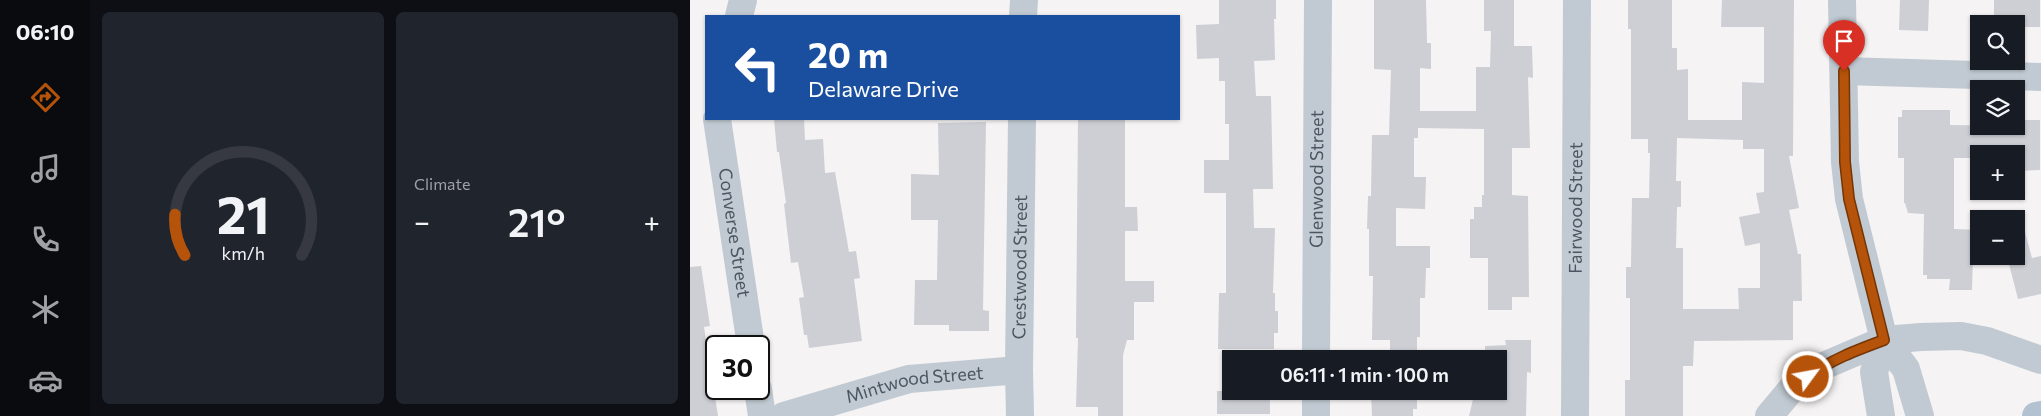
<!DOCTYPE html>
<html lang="en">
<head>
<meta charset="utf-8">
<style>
  :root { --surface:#171b24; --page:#20242c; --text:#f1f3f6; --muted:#9ea1a6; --line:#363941; --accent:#b45309 }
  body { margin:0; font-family:Commissioner,sans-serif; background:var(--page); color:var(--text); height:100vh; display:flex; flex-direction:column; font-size:19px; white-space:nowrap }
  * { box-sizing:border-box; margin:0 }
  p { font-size:16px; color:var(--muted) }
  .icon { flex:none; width:28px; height:28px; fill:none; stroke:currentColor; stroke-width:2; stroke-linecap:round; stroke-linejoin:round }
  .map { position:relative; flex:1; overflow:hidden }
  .panel { display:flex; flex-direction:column; gap:12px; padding:12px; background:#0d0f14; width:600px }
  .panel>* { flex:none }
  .top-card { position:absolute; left:15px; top:15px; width:475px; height:105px; border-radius:0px; box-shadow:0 1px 4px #0004; background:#1a4fa0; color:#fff; overflow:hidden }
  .controls { position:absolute; left:1280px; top:15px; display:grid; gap:10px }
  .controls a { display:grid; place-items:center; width:55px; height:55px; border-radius:0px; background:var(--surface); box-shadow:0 1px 4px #0004; font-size:25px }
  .speed { position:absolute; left:15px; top:335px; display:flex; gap:10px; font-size:25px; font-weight:700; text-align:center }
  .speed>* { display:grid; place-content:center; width:65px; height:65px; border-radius:50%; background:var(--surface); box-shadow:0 1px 4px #0004; line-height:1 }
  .speed .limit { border:2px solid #111; border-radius:8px; background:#fff; color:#111 }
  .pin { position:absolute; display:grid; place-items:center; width:42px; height:42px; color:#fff; margin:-51px -21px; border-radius:50% 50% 50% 0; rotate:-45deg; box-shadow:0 0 5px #0007 }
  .pin .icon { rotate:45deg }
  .me { position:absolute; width:55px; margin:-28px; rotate:58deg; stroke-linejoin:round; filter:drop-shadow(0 0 4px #0008) }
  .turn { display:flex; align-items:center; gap:18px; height:105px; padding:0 20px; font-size:22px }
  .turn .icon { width:65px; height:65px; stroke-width:2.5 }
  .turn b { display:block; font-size:35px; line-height:42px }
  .big { font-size:38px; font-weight:600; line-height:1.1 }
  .panel .widget { flex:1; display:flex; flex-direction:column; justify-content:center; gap:8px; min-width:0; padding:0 18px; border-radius:8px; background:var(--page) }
  .panel .dial { align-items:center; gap:0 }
  .dial svg { height:130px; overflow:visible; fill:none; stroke:var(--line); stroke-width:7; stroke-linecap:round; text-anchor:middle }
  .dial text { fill:var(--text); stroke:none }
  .heat { display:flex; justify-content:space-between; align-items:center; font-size:28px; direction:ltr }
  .panel .tiles { flex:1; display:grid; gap:12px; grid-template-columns:repeat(2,1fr) }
  .trip { position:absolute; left:532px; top:350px; width:285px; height:50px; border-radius:0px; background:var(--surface); box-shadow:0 1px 4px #0004; font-weight:600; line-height:50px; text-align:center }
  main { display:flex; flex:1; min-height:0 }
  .tabs { display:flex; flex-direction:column; width:90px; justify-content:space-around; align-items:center; background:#090b0e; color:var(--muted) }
  .tabs .icon { width:35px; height:35px }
  .tabs .on { color:var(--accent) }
  .tabs b { font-size:22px; color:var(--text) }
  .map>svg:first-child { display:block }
</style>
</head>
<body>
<main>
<nav class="tabs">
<b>06:10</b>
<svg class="icon on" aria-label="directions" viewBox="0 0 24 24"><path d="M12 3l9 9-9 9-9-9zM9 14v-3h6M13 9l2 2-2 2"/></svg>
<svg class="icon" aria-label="music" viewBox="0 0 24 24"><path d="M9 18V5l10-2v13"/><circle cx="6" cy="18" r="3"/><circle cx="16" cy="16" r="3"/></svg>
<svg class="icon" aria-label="phone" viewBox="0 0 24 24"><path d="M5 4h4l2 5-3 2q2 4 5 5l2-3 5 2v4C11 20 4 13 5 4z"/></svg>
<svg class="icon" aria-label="climate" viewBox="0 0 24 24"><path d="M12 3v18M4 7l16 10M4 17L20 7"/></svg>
<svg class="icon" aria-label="car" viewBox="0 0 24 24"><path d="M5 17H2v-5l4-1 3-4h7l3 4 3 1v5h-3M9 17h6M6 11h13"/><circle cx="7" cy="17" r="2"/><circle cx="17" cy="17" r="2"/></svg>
</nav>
<section class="panel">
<div class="tiles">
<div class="widget dial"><svg viewBox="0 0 100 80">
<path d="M14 69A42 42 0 1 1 86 69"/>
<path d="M14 69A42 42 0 0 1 8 44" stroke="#b45309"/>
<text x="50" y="56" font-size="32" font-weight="700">21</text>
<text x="50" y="72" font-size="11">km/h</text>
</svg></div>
<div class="widget"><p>Climate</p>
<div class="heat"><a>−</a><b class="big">21°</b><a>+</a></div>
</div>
</div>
</section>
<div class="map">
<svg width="1351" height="416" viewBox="0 0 1351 416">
  <rect width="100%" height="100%" fill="#f5f3f3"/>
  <g fill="#cdcfd5" fill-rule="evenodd">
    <path d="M529,0h57v19h-2l1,41 -21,1 2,35h15l2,93h-20l1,39h21l-2,65h2v18h3v22h-4v16h-56l1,-56h7v-100h-22v-33h25v-36h-4v-43h-6v-23l-22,1 -1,-34 23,-1z"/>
    <path d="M684,0h52l1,43h4v26l-11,-1v43h56v-44h14l1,-36h-7v-31h30v46h18l1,32 -5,-1 2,71h-18v47l16,1 1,101h-17v13h-24v-52h-18v-39h4v-12h8v-12h2v-66l-66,-1v10h-4v39h12l-1,32 -29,-1v38h34v22h-4l-1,30h-5v39h-3v22h-27v-19h-18l1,-64h-4v-47h-2l1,-33h3l1,-61h17l2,-65 -17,-1z"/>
    <path d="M938,0h44v48h5v22l11,-1v51h54v-38l22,1v-56h-43l1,-27h72l-1,156h-4l10,52 -10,2 9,44h3l1,47h-9v39l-99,1 -1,25h-10v50h-58v-36h5v-82h-4v-31h5l1,-69h17l1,-45h-2v-14h-17v-110h-3zM987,138l66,2v9h21v43l-8,1 4,20 -21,4 6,29 15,-3v45h-22l1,21h-56v-61h-7l1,-41h4v-26h-5z"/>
    <path d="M1210,0h29l-1,31 -29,-1z"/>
    <path d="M1304,0h46v27h-24v-3h-22z"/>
    <path d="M1212,110h48v15l66,1v-6h24v50l-24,1v-17h-46v4h-16v71l25,1v23h-6l-1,37h-23l1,-11h-23v-4h-4l1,-61 -16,-1 -3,-10h-1v-45h-6v-41h4z"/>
    <path d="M84,119h30l1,21 18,-1 2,34 10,-1 14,80 7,-1 4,27 -6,1 8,62 -53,7 -2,-13h-3l-5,-37 5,-1 -6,-35 -7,1 -7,-59 2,-1 -7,-51h-2z"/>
    <path d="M388,119h47v88h12l1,24h-13v50h29v21h-20v38h-7l-4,15v61h-25v-9h-22l2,-69h-2z"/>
    <path d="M296,122l-3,188 6,1v20h-40v-6h-35l1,-45h22l1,-60h-27v-46l28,1 -1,-52z"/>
    <path d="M1332,221l10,37 9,-2v38l-23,5 -9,-35 7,-1v-41z"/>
    <path d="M11,266l9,60 -6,1 6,40 6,-1v24h-2l4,26h-28v-149z"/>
    <path d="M815,340h26v33l-4,-1 -1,44h-57l6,-25h24v-32h-14v-13l21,-1z"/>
    <rect x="527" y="391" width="53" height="23"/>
    <path d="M681,391h46v18h-4v7h-41z"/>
  </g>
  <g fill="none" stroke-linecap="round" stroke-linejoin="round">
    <g stroke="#c1cad2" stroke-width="28">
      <path d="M1152,0l3,162 4,37 35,141 22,29 14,47"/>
      <path d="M49,16l4,-16"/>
      <path d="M333,16l1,-16"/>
      <path d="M1154,71l197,6"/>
      <path id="s1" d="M27,119l34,227"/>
      <path id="s2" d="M626,359l2,-359"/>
      <path d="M68,389l4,27"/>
      <path id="s3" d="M94,416l125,-37 110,-9"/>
      <path id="s4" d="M330,416l-1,-46 3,-251"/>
      <path d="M626,416v-25"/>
      <path id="s5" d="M885,416l2,-416"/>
      <path d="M1079,416l25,-30 27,-19 63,-27 37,-3 40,-1 26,5 54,19"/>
      <path d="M1191,416l-7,-44 10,-32"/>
    </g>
    <path stroke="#b3c2d1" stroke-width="28" d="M1346,416l5,-1"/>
  </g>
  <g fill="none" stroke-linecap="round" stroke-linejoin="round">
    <defs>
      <path id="route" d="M1118,377c22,-17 49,-27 76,-37l-35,-141 -4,-37 -1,-91"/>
    </defs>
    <use href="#route" stroke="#753606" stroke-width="12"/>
    <use href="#route" stroke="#b45309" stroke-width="9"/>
  </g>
  <g text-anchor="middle" stroke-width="4" stroke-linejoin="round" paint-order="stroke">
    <g font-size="18" fill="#4a5661" stroke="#fff">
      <text dy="6" stroke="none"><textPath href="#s2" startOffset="180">Glenwood Street</textPath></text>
      <text dy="6" stroke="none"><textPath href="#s5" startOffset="208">Fairwood Street</textPath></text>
      <text dy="6" stroke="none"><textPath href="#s1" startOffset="115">Converse Street</textPath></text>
      <text dy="6" stroke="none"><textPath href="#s4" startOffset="149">Crestwood Street</textPath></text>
      <text dy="6" stroke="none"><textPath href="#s3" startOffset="135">Mintwood Street</textPath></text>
    </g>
  </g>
</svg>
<div class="controls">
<a><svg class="icon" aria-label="search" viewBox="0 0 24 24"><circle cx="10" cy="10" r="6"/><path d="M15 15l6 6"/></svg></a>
<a><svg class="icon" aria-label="layers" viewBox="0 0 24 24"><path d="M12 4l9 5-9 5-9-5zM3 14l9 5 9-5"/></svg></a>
<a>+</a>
<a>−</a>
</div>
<div class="speed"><div class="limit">30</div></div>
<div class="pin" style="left:1154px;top:71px;background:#d93025"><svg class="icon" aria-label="arrive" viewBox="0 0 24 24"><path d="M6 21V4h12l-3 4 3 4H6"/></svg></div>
<svg class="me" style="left:1118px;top:377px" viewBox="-20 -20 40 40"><circle r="17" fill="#b45309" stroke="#fff" stroke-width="3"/><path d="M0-11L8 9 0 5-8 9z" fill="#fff"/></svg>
<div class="trip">06:11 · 1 min · 100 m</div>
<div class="top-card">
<div class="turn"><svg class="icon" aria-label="left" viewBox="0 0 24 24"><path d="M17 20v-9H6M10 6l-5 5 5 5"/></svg><div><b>20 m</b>Delaware Drive</div></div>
</div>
</div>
</main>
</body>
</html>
